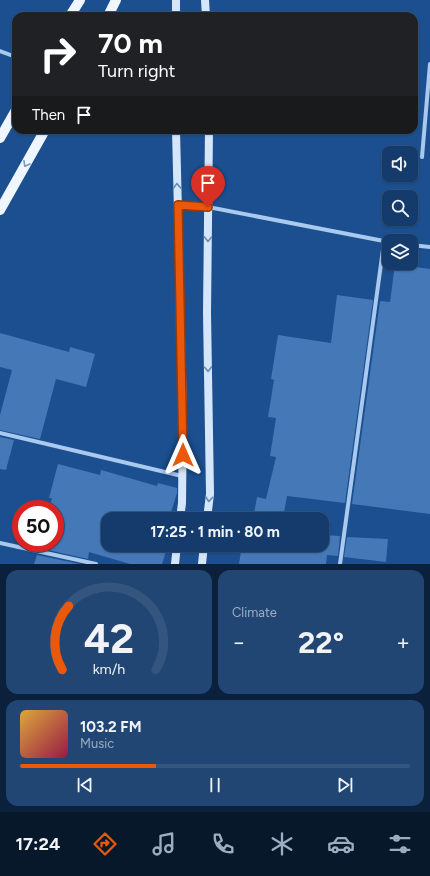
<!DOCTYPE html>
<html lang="en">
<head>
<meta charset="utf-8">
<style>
  :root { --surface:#143b6b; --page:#214673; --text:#f1f3f6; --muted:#9dadc1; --line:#33557e; --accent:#ea580c }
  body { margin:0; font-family:Figtree,sans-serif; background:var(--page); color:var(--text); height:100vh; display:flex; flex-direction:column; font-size:15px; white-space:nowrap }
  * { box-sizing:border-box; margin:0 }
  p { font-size:13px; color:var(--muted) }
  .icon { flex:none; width:22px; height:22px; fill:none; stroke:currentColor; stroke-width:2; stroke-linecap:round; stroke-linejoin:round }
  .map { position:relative; height:564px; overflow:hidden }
  .side { display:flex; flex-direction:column; gap:6px; padding:6px; background:#0b203b; flex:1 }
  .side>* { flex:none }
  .top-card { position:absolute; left:12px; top:12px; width:406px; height:122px; border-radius:12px; box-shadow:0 1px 3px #0004,0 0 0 1px var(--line); background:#202124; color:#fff; overflow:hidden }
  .fabs { position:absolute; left:382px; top:146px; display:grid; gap:8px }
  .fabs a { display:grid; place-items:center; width:36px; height:36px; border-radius:8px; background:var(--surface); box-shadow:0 1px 3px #0004,0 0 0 1px var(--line); font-size:20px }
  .speed { position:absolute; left:12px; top:500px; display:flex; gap:8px; font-size:20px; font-weight:700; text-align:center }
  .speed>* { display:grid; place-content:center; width:52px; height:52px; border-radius:50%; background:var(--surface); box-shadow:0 1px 3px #0004,0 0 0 1px var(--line); line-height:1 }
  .speed .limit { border:6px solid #d22; background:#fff; color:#111 }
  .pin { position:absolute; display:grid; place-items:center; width:34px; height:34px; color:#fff; margin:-41px -17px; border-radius:50% 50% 50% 0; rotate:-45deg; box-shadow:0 0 4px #0007 }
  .pin .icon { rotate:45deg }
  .me { position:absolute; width:44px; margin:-22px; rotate:0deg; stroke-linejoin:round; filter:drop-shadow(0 0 3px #0008) }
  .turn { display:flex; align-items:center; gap:14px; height:84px; padding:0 20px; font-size:18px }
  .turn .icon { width:52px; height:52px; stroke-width:2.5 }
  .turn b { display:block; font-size:28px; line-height:34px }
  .then { display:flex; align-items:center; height:38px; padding:0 20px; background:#0003; gap:8px; font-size:15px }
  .big { font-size:30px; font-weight:700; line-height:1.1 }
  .side .widget { flex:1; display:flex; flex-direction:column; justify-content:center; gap:6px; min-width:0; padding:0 14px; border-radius:12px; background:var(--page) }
  .side .dial { align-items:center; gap:0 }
  .dial svg { height:104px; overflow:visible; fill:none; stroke:var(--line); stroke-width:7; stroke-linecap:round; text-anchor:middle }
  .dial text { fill:var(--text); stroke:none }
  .song { display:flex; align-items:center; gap:12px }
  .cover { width:48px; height:48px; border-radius:6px; background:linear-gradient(135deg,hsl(40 70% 55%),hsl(340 70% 35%)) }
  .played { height:4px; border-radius:2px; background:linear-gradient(90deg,var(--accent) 35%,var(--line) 35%) }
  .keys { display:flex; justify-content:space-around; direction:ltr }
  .heat { display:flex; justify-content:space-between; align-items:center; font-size:22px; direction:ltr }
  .side .tiles { flex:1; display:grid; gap:6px; grid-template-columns:1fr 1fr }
  .widget:last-child { grid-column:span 2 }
  .trip { position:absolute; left:101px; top:512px; width:228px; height:40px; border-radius:12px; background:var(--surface); box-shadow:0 1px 3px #0004,0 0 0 1px var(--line); font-weight:700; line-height:40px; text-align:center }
  .menu { display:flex; height:64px; justify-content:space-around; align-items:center; background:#08182b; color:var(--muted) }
  .menu .icon { width:28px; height:28px }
  .menu .on { color:var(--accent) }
  .menu b { font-size:18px; color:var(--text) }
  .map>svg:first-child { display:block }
</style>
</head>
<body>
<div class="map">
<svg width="430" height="564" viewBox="0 0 430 564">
  <rect width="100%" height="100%" fill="#1b4f8f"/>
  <g fill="#4478b7">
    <path d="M395,264l35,5v245l-78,-10 28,-203 10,1z"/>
    <path d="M337,295l36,5 -28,203 -58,-7 -4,23h-30l4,-22 9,2 10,-42 -6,-1 6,-38 -8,-1 6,-37 -3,-1 7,-44 53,8z"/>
    <path d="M0,333l69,19 1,-5 25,7 -9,33 -30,-8 -16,60 -40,-9v-15l12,-45 -12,-3z"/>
    <path d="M0,437l14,3 -8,30 -6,-1z"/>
    <path d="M58,464l42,11 1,-5 56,16 1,-3 19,5v5l-8,26h-61v26h60l-6,19h-32l-41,-12 -1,7 -49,-11 1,-5h15v-34h-6l3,-11h-3z"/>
    <path d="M322,535l18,1 -2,20 -11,-1 -1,9h-87l3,-19h80z"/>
    <path d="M347,537l41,2 -2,23 -42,-5z"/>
    <path d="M37,555l43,9h-46z"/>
  </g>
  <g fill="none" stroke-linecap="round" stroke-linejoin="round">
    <g stroke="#a9c9ee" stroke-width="4">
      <path d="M0,51l16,6"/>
      <path d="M422,157l8,-93"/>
      <path d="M178,205l30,2 181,35"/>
      <path d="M411,245l19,2"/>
      <path d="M0,433l182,43"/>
      <path d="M0,543l96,21"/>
      <path d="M340,564l44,-322"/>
    </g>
    <g stroke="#d6e6fa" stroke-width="8">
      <path d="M176,0v16"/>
      <path d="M205,0l1,16"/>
      <path d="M176,130l7,287 -1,86 -2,16"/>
      <path d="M207,519l3,-25 -3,-181 2,-183"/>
      <path d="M175,564l2,-19"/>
      <path d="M202,564l2,-19"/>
    </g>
    <g stroke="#f0f6ff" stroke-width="10">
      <path d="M70,16l10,-16"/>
      <path d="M108,16l8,-16"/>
      <path d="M0,138l16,-28"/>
      <path d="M0,210l45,-80"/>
    </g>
  </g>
  <defs><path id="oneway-chevron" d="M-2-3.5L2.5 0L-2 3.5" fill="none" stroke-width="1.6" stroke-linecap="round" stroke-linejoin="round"/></defs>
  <use stroke="#7b9ac1" href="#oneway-chevron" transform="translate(26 164) rotate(119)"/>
  <g stroke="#668bba">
    <use href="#oneway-chevron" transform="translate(177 186) rotate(-92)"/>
    <use href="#oneway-chevron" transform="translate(208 239) rotate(91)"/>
    <use href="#oneway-chevron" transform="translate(208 369) rotate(89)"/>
    <use href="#oneway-chevron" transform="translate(209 499) rotate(95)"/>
  </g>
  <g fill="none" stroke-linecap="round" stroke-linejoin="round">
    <defs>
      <path id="route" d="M183,455l-5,-250 30,2"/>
    </defs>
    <use href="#route" stroke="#983908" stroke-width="10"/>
    <use href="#route" stroke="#ea580c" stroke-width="7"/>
  </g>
</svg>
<div class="fabs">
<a><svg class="icon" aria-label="sound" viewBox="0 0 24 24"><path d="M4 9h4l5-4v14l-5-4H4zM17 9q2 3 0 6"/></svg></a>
<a><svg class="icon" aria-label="search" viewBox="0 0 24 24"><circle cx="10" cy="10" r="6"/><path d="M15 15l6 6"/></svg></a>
<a><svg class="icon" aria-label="layers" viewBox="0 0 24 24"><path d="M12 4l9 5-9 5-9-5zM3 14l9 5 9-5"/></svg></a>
</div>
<div class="speed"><div class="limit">50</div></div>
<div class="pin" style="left:208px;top:207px;background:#d93025"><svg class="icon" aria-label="arrive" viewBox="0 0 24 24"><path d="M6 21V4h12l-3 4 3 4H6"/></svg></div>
<svg class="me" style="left:183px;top:455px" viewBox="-20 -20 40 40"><path d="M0-17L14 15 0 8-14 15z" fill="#ea580c" stroke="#fff" stroke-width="4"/></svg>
<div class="trip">17:25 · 1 min · 80 m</div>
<div class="top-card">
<div class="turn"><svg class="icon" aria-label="right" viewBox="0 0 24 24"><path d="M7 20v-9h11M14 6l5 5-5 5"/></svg><div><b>70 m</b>Turn right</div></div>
<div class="then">Then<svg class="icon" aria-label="arrive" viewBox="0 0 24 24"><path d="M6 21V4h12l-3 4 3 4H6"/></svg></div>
</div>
</div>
<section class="side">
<div class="tiles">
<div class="widget dial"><svg viewBox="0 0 100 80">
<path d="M14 69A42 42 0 1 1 86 69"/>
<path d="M14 69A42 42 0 0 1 19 20" stroke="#ea580c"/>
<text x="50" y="56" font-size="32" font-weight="700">42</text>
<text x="50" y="72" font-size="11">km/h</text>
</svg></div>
<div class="widget"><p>Climate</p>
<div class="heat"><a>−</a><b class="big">22°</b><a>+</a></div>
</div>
<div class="widget">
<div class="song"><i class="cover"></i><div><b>103.2 FM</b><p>Music</p></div></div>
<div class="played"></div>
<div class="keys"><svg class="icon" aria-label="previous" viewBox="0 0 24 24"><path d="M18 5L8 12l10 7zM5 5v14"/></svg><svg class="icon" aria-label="pause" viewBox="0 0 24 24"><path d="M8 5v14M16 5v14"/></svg><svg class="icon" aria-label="next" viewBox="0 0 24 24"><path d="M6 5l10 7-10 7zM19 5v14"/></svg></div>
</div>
</div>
</section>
<nav class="menu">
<b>17:24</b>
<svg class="icon on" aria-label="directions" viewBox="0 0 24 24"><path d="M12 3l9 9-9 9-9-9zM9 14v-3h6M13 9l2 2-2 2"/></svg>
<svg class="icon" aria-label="music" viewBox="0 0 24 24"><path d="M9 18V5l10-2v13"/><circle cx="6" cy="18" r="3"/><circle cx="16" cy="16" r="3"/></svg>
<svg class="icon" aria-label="phone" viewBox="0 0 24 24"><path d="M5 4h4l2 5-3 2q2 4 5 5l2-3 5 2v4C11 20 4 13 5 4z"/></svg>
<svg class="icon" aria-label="climate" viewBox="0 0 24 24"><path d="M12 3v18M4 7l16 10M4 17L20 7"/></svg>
<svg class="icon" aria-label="car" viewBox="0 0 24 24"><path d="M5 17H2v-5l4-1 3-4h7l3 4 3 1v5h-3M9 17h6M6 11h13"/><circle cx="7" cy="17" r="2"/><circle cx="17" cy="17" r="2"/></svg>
<svg class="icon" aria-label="filters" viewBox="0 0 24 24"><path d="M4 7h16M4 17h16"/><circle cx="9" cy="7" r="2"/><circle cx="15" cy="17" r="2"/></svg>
</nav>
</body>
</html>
